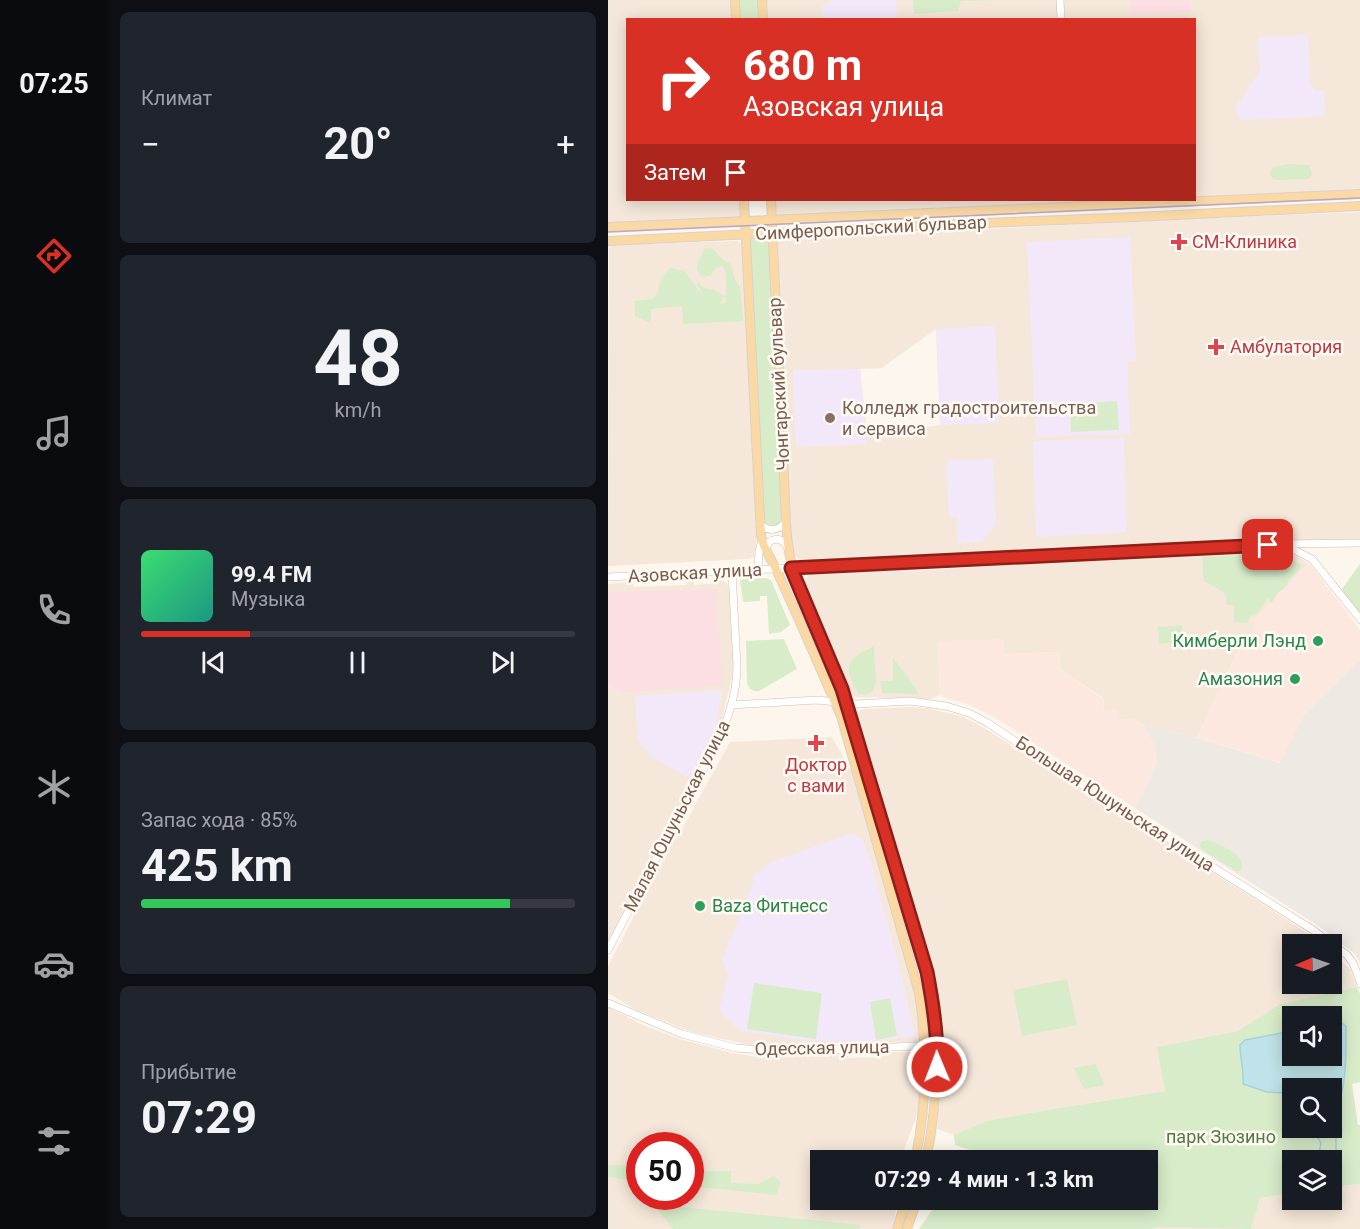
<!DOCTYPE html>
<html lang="ru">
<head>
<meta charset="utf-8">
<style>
  :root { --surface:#171b24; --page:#20242c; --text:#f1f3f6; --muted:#9ea1a6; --line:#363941; --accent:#d93025 }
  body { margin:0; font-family:Roboto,sans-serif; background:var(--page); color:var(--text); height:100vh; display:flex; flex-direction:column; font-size:22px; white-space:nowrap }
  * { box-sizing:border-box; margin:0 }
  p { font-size:20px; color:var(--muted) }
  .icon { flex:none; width:33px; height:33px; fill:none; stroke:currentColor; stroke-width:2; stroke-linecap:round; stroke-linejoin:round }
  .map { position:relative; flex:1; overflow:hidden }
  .side { display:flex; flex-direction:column; gap:12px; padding:12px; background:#0d0f14; width:500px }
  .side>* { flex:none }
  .top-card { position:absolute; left:18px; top:18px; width:570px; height:183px; border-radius:0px; box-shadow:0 3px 15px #0003; background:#d93025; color:#fff; overflow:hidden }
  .needle { width:39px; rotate:268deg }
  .tools { position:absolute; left:674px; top:934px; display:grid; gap:12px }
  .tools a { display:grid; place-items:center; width:60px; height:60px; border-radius:0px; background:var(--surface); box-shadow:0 3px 15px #0003; font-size:30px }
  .speed { position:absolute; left:18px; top:1132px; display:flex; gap:12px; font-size:30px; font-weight:700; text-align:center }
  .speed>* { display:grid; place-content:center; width:78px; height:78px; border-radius:50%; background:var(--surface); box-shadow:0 3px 15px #0003; line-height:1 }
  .speed .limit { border:9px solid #d22; background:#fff; color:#111 }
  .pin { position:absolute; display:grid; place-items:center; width:51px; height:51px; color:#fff; margin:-26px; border-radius:12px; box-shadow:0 3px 9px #0006 }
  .me { position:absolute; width:66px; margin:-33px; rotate:359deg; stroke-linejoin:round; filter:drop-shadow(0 0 4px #0008) }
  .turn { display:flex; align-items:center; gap:21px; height:126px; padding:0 18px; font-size:27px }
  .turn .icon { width:78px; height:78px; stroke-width:2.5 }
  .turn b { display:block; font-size:42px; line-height:51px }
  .then { display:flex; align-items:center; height:57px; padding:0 18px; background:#0003; gap:12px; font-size:22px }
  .big { font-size:45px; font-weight:700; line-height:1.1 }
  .side .card { flex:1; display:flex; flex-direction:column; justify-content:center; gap:9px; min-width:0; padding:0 21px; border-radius:9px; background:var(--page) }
  .side .dial { align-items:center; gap:0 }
  .dial b { font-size:78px; line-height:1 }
  .song { display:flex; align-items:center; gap:18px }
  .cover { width:72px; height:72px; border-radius:9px; background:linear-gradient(135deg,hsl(140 70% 55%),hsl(170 70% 35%)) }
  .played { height:6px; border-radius:3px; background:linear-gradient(90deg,var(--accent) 25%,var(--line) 25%) }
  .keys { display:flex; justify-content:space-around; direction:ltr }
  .heat { display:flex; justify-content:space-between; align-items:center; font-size:33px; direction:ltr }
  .charge { height:9px; border-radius:4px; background:linear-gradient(90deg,#34c759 85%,var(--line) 0) }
  .trip { position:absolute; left:202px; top:1150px; width:348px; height:60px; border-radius:0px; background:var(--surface); box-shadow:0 3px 15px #0003; font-weight:700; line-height:60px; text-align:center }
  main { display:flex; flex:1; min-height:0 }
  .tabs { display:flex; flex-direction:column; width:108px; justify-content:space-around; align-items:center; background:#090b0e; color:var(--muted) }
  .tabs .icon { width:42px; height:42px }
  .tabs .on { color:var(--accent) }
  .tabs b { font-size:27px; color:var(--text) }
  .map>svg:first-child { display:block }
</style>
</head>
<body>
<main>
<nav class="tabs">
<b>07:25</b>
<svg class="icon on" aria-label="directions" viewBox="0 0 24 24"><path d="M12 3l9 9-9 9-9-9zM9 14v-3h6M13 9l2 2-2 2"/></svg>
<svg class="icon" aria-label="music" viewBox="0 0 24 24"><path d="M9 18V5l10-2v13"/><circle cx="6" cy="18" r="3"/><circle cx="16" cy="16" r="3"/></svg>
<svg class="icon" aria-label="phone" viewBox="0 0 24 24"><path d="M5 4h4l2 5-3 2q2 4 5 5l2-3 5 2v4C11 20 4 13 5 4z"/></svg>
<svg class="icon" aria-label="climate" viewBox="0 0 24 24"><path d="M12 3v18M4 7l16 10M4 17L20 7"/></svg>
<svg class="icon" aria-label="car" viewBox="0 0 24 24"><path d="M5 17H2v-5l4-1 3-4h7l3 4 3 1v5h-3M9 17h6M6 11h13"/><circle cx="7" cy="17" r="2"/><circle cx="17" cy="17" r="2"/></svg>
<svg class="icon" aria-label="filters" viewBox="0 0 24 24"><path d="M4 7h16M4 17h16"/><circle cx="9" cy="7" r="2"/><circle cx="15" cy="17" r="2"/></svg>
</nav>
<section class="side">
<div class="card"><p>Климат</p>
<div class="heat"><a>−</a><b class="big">20°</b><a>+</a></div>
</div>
<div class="card dial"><b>48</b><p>km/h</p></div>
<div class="card">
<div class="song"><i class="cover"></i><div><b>99.4 FM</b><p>Музыка</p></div></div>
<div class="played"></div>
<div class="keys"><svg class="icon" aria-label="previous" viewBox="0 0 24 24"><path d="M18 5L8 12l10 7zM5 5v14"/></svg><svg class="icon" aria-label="pause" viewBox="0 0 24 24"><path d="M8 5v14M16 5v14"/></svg><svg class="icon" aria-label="next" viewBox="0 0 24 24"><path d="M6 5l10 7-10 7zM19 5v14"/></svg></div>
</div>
<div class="card"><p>Запас хода · 85%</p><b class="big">425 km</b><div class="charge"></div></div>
<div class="card"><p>Прибытие</p><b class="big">07:29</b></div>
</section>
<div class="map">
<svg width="753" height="1229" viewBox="0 0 753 1229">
  <rect width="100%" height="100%" fill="#fdf6ec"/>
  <g fill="#f5e8da" fill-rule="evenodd">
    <path d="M0,0h124l1,19 -105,1v180h114l1,15 -6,6 -129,4z"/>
    <path d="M157,0h595v189l-165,9 -1,-178h-428z"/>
    <path d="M167,200h382l-380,16z"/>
    <path d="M752,212v327l-427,17 -21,-2 -97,7h-13l-9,-6 -3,-16 -12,-297 2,-3 410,-20zM328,329l4,96 -73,10 -7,-66 22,-1z"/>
    <path d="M129,241l7,4 13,311 -9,3 -140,7 1,-321z"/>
    <path d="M654,548l21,3 17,7 8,6 -52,54 -2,12 -16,20 -41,88 -14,-4 -39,-9 -11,-6 -15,1 -14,-10 -1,-12 -42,-28 -2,-18 -55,2 -66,-13 2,54 -8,4 -76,-2 -5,-3 -47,-109 1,-5 4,-5 5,-2 32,-2h69z"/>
    <path d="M111,580l5,1 3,3 3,5 4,79 -15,64 -3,9 -108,203v-360l24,-2 2,5 52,-2 3,-4h4l2,4 23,-2z"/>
    <path d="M304,707l16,1 36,9 20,11 332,210 8,7h-32v39h39v-32l19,17 7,18 -77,17 -42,27 -80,16 7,44 -118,19 -61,11 -32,14 -17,-6 4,-38 1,-67 -5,-34 -65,-223 -16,-48 1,-6 6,-4z"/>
    <path d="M224,737l23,41 60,207 6,57 -103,2 -34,2h-30l-62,-14 -54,-21 -30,-18v-27l66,-126 3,-2 53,-96z"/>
    <path d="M0,1007l37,19 35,13 52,14 26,4h26l62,-3 3,4 33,-1 -2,-5h36l4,2 -1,56 -14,37 -2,14h-82v39h76l-3,23 -3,6h-283zM32,1146h50v51h-50z"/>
    <path d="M752,1184v45h-209l109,-31 32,-5v7h39v-13z"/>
  </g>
  <g fill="#fde8e0">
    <path d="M700,564l6,5 46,61v30l-56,55 -23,48 -84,-25 41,-88 16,-20 2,-12z"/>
    <path d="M396,639v15l55,-2 2,18 42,29 1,11 13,-1 1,10h15l11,6 10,20 3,18 -22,45 -143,-92 -25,-12 -24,-7 -3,-2 -2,-54z"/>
  </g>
  <path fill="#efe9e4" d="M752,660v303l-5,-9 -32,-25 -188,-121 22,-45 -3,-18 -10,-20 39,9 97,29 24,-48z"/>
  <g fill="#f3e8fa">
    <path d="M223,0h65l1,19h-74l-1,-13z"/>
    <path d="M700,35l2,49 5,7 9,-1 1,26 -84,4 -6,-12 25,-37 -2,-34z"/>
    <path d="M522,237l6,124 -9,1 3,72 -94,3 -9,-195z"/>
    <path d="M387,326l4,97 -59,2 -4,-96z"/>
    <path d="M252,369l7,75 -71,3 -3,-77z"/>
    <path d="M516,438l2,94 -90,5 -3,-96z"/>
    <path d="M385,459l3,65 -15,18 -24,1v-26h-8l-3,-56z"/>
    <path d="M114,690l-6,35 -27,53 -38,-22 -13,-16 -3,-44z"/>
    <path d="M242,834l12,4 9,24 31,115 13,59 -42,5h-64l-68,-10 -22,-19 9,-37 -6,-16 31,-75 1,-9 18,-13z"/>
  </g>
  <g fill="#fbdfe3">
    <path d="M523,0h59l1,12 -59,4z"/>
    <path d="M109,589l5,97 -99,6 -15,-7v-93z"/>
  </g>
  <g fill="#d8ecc9" fill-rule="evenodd">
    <path d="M131,0h19l1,19h-19z"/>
    <path d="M305,0h92l-44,1 -3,10 -44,3z"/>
    <path d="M682,164l19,1 3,9 -3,5 -35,1 -4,-6 3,-7z"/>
    <path d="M161,238l13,283 -6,6h-9l-6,-5 -12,-283z"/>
    <path d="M97,248l8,1 10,11 8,4c3,8 2,17 9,22l3,35 -60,3 -1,-18 -31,3v14l-16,-7v-15l16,-2 6,-4c1,-10 6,-20 13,-27l15,3 13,19 5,3 -7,-9 2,-2 6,6 8,1 13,7 -5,8 5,-1c1,-5 2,-29 0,-33 -1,-2 -2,-3 -3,-5l-8,5 -4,6 -8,1 -5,-7 1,-8z"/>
    <path d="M509,401l2,29 -48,2 -1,-28z"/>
    <path d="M663,554c11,1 22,5 31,12l-14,15c0,6 -5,9 -10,11 -2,3 -4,10 -8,11l-2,-6 -10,16 -4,3 -3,-1 -4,8 -13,-1v-17h-7l-2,-12 -21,-12 -2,-24z"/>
    <path d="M752,564v50l-21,-21z"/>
    <path d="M157,578l6,2 19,45 -9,7 -12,2 -2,-38h-7v5l-15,1 -2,-1 -3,-20 3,-2z"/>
    <path d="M574,625l1,17 -24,2 -1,-17z"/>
    <path d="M176,639l13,30 -38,22h-5l-4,-2 -3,-6 -1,-42z"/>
    <path d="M266,646l2,38 -3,7 -6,3h-9c-15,-29 -13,-33 16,-48z"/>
    <path d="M285,658l23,31 1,5 -35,-1 -2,-12h13z"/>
    <path d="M600,840l4,1c12,6 35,14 29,30h-5l-34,-21 -2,-4 1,-4z"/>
    <path d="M459,979l10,46 -55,11 -9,-46z"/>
    <path d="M146,983l68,10 -6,46 -69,-10z"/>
    <path d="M749,987l4,9 -1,86 -8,2 6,41h2v59l-29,3v-26h-39v32l-32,5 -9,31 -93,-2 -7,2h-232l18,-26 16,7 9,-10h186v-39h-152l1,-2 -42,-14 -1,-10 32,-14 61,-11 118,-19 -8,-44 81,-16 42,-27zM684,1017h39v39h-39zM684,1089h39v39h-39z"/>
    <path d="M282,998l7,38 -21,4 -6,-38z"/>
    <path d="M487,1064l10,21 -21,4 -10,-21z"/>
    <path d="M0,1165l31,1v15l-31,-4z"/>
    <path d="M83,1171h40v12l27,1 16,-8 7,7 -5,12 -85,-9z"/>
    <path d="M44,1204l209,21 -2,4h-186l-15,-19 -6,-1z"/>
  </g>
  <path fill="#bfe3e8" stroke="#a5d3da" stroke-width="1.5" d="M729,1022l5,1 4,3c0,14 1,62 -7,73 -2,2 -6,4 -8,6v-16h-39v7l-7,-3 -18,-1 -24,-8c1,-14 -3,-26 -3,-39l5,-5 47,-9v25h39v-33z"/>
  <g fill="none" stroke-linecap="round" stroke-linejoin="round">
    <g stroke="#a5d3da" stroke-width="1.5">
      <path d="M723,1123l5,3 1,6"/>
      <path d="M728,1138v20"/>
      <path d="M710,1159l3,-16 -4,-7 2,-8"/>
    </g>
    <defs>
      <g id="minor">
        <path d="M452,0l1,20"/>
        <path d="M152,524c8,8 18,7 26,-2"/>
        <path d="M677,545l27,14 49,61"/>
        <path d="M158,549c3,-12 15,-13 21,-2"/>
        <path d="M150,569l1,-18 3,-11"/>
        <path d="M0,577l674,-33 79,-1"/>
        <path d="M124,705l85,-5 40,4 53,-3 36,5 23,7 19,10 66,44 259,163 34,25 6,8 8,21"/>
        <path d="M0,950l106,-201c13,-26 23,-54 23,-83l-5,-94"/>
        <path d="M0,1003l74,31 54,14 48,4 153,-7"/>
      </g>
      <g id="major">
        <path d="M127,0l1,20"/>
        <path d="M154,0l1,20"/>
        <path d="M136,200l17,336 3,10 12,23 23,51 42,96 78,277c9,57 8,112 -4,168"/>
        <path d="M163,200l15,322c1,22 4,41 11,61l45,106 85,283c13,63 12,126 -1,189"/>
        <path d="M0,227l753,-33"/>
        <path d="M0,241l353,-17 174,-7 226,-11"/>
        <path d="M289,1229l9,-29"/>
        <path d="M299,1229l10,-29"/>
      </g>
    </defs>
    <use href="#minor" stroke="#d1beb0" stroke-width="8"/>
    <use href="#major" stroke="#dad1cd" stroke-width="10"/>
    <use href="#minor" stroke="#fff" stroke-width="7"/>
    <use href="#major" stroke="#fbd9a5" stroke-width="8"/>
    <path stroke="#b9a8c9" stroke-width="1.5" d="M0,232l753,-34"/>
  </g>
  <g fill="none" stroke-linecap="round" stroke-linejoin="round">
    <defs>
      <path id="route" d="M329,1067c1,-32 -4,-64 -10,-95l-85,-283 -51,-121 477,-23"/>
    </defs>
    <use href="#route" stroke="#8d1f18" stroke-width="15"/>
    <use href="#route" stroke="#d93025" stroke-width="10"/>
  </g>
  <g fill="#e0444e" stroke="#fffaf3" stroke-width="2">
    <path d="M568 233h6v6h6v6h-6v6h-6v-6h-6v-6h6z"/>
    <path d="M605 338h6v6h6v6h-6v6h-6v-6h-6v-6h6z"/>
    <path d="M205 734h6v6h6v6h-6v6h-6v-6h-6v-6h6z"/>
  </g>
  <circle fill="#8d6e63" stroke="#fffaf3" stroke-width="2" cx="222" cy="418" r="6"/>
  <g fill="#2e9e5b" stroke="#fffaf3" stroke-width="2">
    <circle cx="710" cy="641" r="6"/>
    <circle cx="687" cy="679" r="6"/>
    <circle cx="92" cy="906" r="6"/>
  </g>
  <g text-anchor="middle" stroke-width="5" stroke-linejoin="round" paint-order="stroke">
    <g font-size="18" fill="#7a5c4d" stroke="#fffaf3">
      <text transform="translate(263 228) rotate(-3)" y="6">Симферопольский бульвар</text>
      <text transform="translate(171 384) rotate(-93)" y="6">Чонгарский бульвар</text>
      <text transform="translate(87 573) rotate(-3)" y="6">Азовская улица</text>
      <text transform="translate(507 804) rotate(33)" y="6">Большая Юшуньская улица</text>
      <text transform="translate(69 816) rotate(-63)" y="6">Малая Юшуньская улица</text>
      <text transform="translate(214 1048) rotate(-1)" y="6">Одесская улица</text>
    </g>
    <g font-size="18" fill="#be3a42" stroke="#fffaf3" text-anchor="start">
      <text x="584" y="248">СМ-Клиника</text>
      <text x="622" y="353">Амбулатория</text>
      <text x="208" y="771" text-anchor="middle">Доктор<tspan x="208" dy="21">с вами</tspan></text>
    </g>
    <g font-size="18" fill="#785e54" stroke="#fffaf3" text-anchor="start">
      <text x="234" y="414">Колледж градостроительства<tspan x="234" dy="21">и сервиса</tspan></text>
    </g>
    <g font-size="18" fill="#27864d" stroke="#fffaf3" text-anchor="end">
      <text x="698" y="647">Кимберли Лэнд</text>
      <text x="675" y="685">Амазония</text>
      <text x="104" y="912" text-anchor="start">Baza Фитнесс</text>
    </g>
    <g font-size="18" fill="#537a41" stroke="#fffaf3">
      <text x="613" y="1143">парк Зюзино</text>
    </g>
  </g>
</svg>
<div class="tools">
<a><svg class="needle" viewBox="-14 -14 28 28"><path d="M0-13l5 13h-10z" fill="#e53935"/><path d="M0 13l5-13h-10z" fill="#9ea1a6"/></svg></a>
<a><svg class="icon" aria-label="sound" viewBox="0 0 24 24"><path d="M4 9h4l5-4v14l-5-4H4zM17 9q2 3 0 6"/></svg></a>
<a><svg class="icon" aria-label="search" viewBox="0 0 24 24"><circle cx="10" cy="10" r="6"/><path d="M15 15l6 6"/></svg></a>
<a><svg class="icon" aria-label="layers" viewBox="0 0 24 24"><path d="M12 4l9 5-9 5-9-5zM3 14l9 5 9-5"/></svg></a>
</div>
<div class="speed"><div class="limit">50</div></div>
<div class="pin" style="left:660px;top:545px;background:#d93025"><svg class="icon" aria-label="arrive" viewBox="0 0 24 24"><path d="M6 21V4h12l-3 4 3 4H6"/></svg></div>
<svg class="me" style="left:329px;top:1067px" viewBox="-20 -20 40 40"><circle r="17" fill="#d93025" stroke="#fff" stroke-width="3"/><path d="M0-11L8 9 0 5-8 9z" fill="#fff"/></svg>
<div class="trip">07:29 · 4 мин · 1.3 km</div>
<div class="top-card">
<div class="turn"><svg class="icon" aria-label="right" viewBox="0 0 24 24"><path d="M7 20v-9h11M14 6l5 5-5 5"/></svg><div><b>680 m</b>Азовская улица</div></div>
<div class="then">Затем<svg class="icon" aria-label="arrive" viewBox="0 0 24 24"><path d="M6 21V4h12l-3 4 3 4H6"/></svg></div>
</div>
</div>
</main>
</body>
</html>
